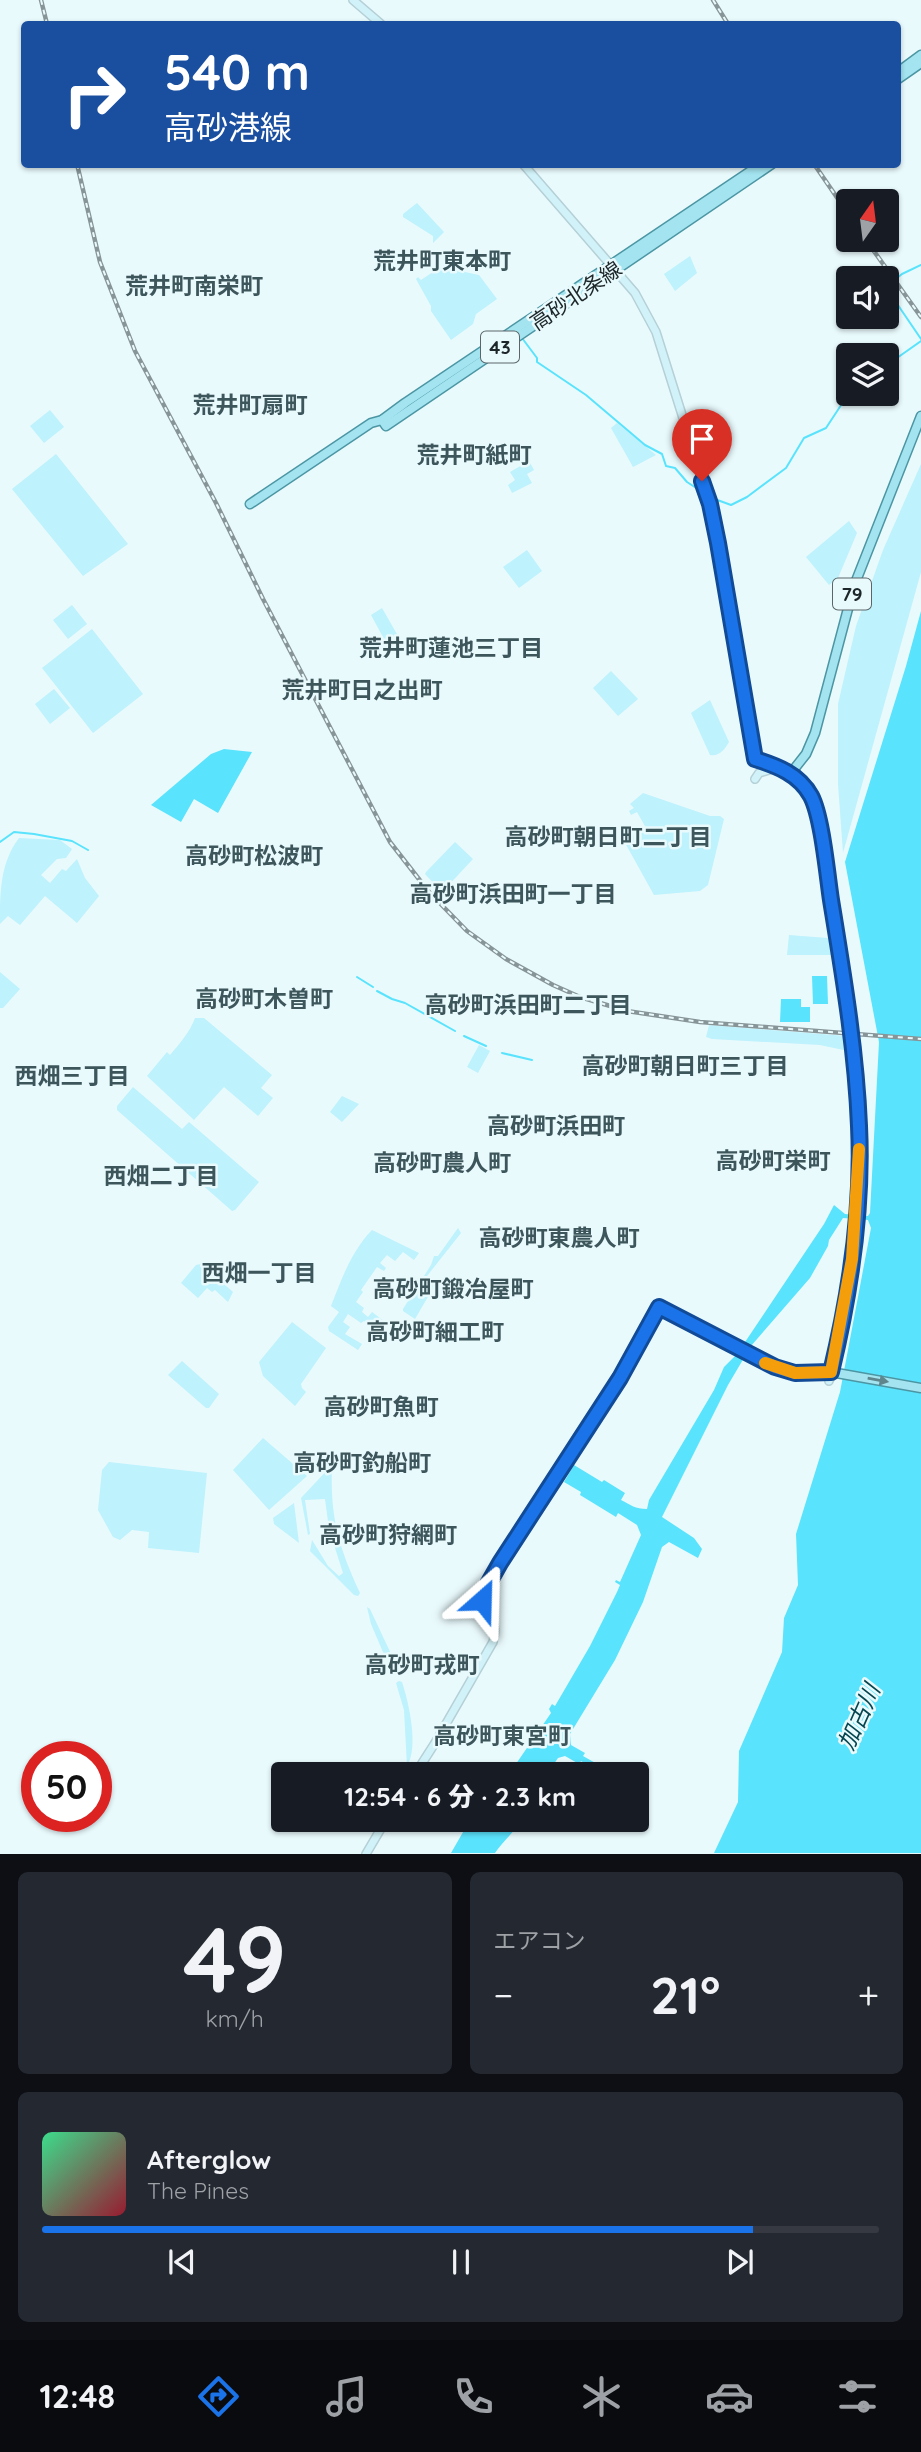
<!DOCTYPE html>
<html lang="ja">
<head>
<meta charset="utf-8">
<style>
  :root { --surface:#171b24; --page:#242831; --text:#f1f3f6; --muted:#9ea1a6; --line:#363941; --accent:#1a73e8 }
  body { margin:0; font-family:Quicksand,"Noto Sans JP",sans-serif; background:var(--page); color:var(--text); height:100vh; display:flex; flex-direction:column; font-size:26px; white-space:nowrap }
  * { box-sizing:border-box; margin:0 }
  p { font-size:23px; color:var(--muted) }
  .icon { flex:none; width:38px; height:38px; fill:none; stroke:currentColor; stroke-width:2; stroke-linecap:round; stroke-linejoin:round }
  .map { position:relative; height:1854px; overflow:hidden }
  .side { display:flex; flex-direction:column; gap:18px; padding:18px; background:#0d0f14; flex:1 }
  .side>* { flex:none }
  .guide { position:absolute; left:21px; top:21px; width:880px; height:147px; border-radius:7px; box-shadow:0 2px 5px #0004; background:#1a4fa0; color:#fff; overflow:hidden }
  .needle { width:46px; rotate:14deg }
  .controls { position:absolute; left:836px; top:189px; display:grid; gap:14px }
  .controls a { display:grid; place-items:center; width:63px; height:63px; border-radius:7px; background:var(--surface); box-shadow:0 2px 5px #0004; font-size:35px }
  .speed { position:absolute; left:21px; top:1741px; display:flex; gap:14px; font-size:35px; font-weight:700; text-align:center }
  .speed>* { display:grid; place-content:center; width:91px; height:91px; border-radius:50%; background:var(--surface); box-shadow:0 2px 5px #0004; line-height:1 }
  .speed .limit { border:10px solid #d22; background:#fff; color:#111 }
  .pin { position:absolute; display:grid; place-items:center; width:60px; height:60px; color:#fff; margin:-72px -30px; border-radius:50% 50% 50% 0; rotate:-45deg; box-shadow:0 0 7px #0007 }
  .pin .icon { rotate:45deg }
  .me { position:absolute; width:77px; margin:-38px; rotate:25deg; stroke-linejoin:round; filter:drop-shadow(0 0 5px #0008) }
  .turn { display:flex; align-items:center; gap:24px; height:147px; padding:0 28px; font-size:32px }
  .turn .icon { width:91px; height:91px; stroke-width:2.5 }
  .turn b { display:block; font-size:49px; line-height:60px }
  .big { font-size:52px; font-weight:800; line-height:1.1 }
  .side .widget { flex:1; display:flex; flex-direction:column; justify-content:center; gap:10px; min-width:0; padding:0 24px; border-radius:10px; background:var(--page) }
  .side .dial { align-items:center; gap:0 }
  .dial b { font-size:91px; line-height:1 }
  .song { display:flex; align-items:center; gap:21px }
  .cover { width:84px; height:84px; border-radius:10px; background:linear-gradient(135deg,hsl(150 70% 55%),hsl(350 70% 35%)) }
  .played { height:7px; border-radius:4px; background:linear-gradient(90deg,var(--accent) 85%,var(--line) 85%) }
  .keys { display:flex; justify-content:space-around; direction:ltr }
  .heat { display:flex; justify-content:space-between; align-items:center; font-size:38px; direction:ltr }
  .side .tiles { flex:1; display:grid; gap:18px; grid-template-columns:1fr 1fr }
  .widget:last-child { grid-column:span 2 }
  .trip { position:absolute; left:271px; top:1762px; width:378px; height:70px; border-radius:7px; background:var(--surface); box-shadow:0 2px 5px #0004; font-weight:800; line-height:70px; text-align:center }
  .tab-bar { display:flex; height:112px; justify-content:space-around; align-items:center; background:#090b0e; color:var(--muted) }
  .tab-bar .icon { width:49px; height:49px }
  .tab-bar .on { color:var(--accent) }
  .tab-bar b { font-size:32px; color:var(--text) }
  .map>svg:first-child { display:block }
</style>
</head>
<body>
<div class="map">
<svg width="921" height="1854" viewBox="0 0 921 1854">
  <rect width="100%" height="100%" fill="#e9fafd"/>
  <g fill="#bef2fc">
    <path d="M417,203l27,29 -11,11v-7l-30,-19v-3z"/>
    <path d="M690,256l7,17 -22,18 -11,-17z"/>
    <path d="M437,266l42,9 18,24 -21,15 -3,10 -22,16 -20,-29v-5l-15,-27 2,-2 3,3 15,-10z"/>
    <path d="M50,410l14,17 -20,16 -14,-17z"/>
    <path d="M617,423l39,32 -23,12 -22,-39z"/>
    <path d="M56,454l72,90 -45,32 -71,-87z"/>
    <path d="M529,461l5,9 -7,4 5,9 -20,10 -4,-8 7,-5 -5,-8z"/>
    <path d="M921,464v108l-78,281 -5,-69v-80l18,-78 27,-76z"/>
    <path d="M849,521l8,12 -19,45 -9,7 -23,-28z"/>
    <path d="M527,550l15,21 -23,17 -16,-21z"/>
    <path d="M72,605l15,19 -19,15 -15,-19z"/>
    <path d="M382,608l20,35 -12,7 -19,-35z"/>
    <path d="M92,629l51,65 -50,39 -51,-65z"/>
    <path d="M611,671l27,28 -20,17 -25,-28z"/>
    <path d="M54,689l16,19 -20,16 -15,-20z"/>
    <path d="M710,700l19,42c-4,7 -10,15 -19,13l-19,-42z"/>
    <path d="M643,793l67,23h10l4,3 -16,66 -8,6 -46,4 -30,-54 22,-13 -9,-16 -6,3 -2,-4 5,-3 -4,-4z"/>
    <path d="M19,838l41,2 12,9 -6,9 -9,1 -16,16 9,8 12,-14 4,2 11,-12 8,19 14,18 -22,27 -32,-27 -25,29 -12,-9 -8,8c0,-31 0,-61 19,-86z"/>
    <path d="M455,842l18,17 -29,31h-4l-15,-16 1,-2z"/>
    <path d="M789,935l39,3 6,17h-47z"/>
    <path d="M0,972l20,17 -17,19h-3z"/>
    <path d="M195,1018h9l68,57 -11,13 12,10 -15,18 -34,-29 -30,33 -47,-44 20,-24 3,3c10,-12 20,-23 25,-37z"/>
    <path d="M709,1025l137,11 2,15 -28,-6 -108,-6 -6,-2z"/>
    <path d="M479,1045l11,6 -12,22 -11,-6z"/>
    <path d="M133,1087l49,42 7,-7 70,60 -24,28 -3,1 -115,-101v-4z"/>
    <path d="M342,1096l17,8 -17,18 -12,-10z"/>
    <path d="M458,1228l3,5 -34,43 9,7 -21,36 -12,-8v-2l28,-44 3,-9h4z"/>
    <path d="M372,1230l47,23 -5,7 -11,-8 -8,9 -8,-6 -7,8 6,5 -2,3 -7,-4 -16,23 2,2 -7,10 8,6 -2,4 6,5 4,-5 12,9 -7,10 -13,-10 -3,2 -13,-9 -5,8 7,5 -5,7 17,10 -4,6 -29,-19 -1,-4 11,-15 -8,-6c11,-28 20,-54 41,-76z"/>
    <path d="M201,1264l32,28 -5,10 -13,-12 -3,2 -5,-4 -9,10 -17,-15 15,-18z"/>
    <path d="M292,1322l34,26 -25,36 1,4 4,4 -11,14 -32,-30 -4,-14z"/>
    <path d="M182,1361l37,33 -10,14h-3l-38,-33z"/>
    <path d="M263,1438l44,38 -38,34 -36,-40z"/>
    <path d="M109,1462l98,11 -8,80 -51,-5 1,-16 -17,-2 -12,10 -7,-3 -15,-27 4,-40z"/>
    <path d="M332,1465c-2,51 6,81 28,128l-2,3 -4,-1 -44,-44 2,-11 16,26 11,10 4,-3 -14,-44 -4,-30 -20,1 5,34 -2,1 -7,-37z"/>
    <path d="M294,1503l5,40 -25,-19 -1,-6z"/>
    <path d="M367,1607l3,2 22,47 -3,3h-3l-15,-35z"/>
    <path d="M399,1681l3,1c7,21 17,66 5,84l-3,-56 -8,-27z"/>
  </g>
  <g fill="#5ae3fc">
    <path d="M921,611v1242h-207l24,-51 1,-51 43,-99 2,-34 14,-33 -2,-51 44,-142 31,-164 -3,-8 -25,-2 -14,22 -1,6 -18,32 -59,68 -23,39 -66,132 32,21 8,11 -4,9 -29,-16 -7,5 -19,55 -28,58 -45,74 1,11 14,8 -2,3 16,9 -3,4 -15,-8 -2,3 -14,-8 -7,2 -11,16h-38l42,-61 -2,-4 3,-5 3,2 35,-60 27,-54 3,-7 -5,-3 1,-2 4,2 21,-47 -4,-10 -19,-12 -2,4 -36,-22 1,-3 -17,-10 10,-17 28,17 2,-2 21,13 -4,7c10,5 14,9 26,9l2,-9 65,-110 10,-23 13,-13 87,-130 10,-19 11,9 23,2 2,-3 9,-171 -34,-180 61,-196z"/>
    <path d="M224,749l28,3 -34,61 -24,-14 -13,23 -30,-17 60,-51z"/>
    <path d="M812,976h15l1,28h-15z"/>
    <path d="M781,999h20v8h9v15h-30z"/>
    <path d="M470,1820h51c-7,13 -19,22 -26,33h-44z"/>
  </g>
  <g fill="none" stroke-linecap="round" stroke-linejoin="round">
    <g stroke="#5ae3fc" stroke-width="2">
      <path d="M887,286l15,-12 19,-9"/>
      <path d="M887,289l34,50"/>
      <path d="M522,338l15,20v4l49,33 59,50 17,9 4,12 9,2 12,14 17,11"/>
      <path d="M887,365l34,-24"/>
      <path d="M712,498l19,7 16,-8 39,-29 18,-30 22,-10 23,-35"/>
      <path d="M0,842l14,-10 20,2 38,7 16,9"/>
      <path d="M357,977l16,10"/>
      <path d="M377,991l15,8 13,4 50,28"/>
      <path d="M464,1036l22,10"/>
      <path d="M502,1053l30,7"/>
    </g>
    <defs>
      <g id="secondary">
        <path d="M353,0l28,24"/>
        <path d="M523,164l112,129 21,39 54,172 45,255c32,10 51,20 61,54l30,181 14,133 -8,132 -9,59 -14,63"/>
        <path d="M755,779l4,-6 17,-5"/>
        <path d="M412,1774l7,-6 16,-25 58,-101c7,-25 -11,-30 -10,-49l136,-215 40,-71 99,53 23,9 14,4 36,-1"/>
        <path d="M366,1854l20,-34"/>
      </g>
      <g id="primary">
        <path d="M898,72l23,-17"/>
        <path d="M898,79l23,-16"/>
        <path d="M382,420l4,6 386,-262"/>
        <path d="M250,504l121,-81 11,-3 23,-17 356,-239"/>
        <path d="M791,773l15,-19 9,-21 39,-147 67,-170"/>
        <path d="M831,1372l90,16"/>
      </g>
    </defs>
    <use href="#secondary" stroke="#b5d0d6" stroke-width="10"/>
    <use href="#primary" stroke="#4c96a4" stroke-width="11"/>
    <use href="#secondary" stroke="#d1f2f8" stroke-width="7"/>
    <use href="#primary" stroke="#a3e4f0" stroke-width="8"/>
    <defs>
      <g id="rail">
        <path d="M41,0l6,24"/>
        <path d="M713,0l15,24"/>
        <path d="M77,164l23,98 35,89 81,152 47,96 127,243 39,50 38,39 39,28 47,26 27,12 47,14 73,11 221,17"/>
        <path d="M814,164l35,51"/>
        <path d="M866,240l55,77"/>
      </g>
    </defs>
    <use href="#rail" stroke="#879598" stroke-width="4.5"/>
    <use href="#rail" stroke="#e9fafd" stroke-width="2" stroke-dasharray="5" stroke-linecap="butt"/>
  </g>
  <defs><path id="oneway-solid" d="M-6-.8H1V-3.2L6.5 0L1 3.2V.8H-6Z" transform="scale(1.75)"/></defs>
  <use fill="#60868d" href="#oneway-solid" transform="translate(878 1380) rotate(10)"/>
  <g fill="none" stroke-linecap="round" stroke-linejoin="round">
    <defs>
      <path id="route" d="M482,1600l1,-7 17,-30 120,-185 39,-71 116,60 20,6 36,-1c19,-79 32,-164 28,-246 -3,-76 -16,-152 -28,-226 -4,-27 -9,-83 -20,-104 -12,-22 -34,-30 -56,-37l-37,-216 -8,-39 -8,-23"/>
    </defs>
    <use href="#route" stroke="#114b97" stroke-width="18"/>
    <use href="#route" stroke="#1a73e8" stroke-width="12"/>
    <path stroke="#f59e0b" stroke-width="12" d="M765,1363l30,10 36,-1 21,-113 7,-110"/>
  </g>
  <g text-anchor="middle" stroke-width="5" stroke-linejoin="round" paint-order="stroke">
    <g fill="#e9fafd" stroke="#5a6669" stroke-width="2">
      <rect x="481" y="331.5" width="38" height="31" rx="5"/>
      <rect x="833" y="578.5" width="38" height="31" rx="5"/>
    </g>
    <g font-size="19" font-weight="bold" fill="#1d272a">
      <text x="500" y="354">43</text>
      <text x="852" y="601">79</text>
    </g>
    <g font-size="21" fill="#1d272a" stroke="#e9fafd">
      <text transform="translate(576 296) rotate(-34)" y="7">高砂北条線</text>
    </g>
    <g font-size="23" font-weight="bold" fill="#3d565b" stroke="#e9fafd">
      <text x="442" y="269">荒井町東本町</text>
      <text x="194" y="294">荒井町南栄町</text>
      <text x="250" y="413">荒井町扇町</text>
      <text x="474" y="463">荒井町紙町</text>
      <text x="451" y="656">荒井町蓮池三丁目</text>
      <text x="362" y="698">荒井町日之出町</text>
      <text x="608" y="845">高砂町朝日町二丁目</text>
      <text x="254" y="864">高砂町松波町</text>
      <text x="513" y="902">高砂町浜田町一丁目</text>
      <text x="264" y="1007">高砂町木曽町</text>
      <text x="528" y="1013">高砂町浜田町二丁目</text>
      <text x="685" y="1074">高砂町朝日町三丁目</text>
      <text x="72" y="1084">西畑三丁目</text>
      <text x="556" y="1134">高砂町浜田町</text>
      <text x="773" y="1169">高砂町栄町</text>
      <text x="442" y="1171">高砂町農人町</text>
      <text x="161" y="1184">西畑二丁目</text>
      <text x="559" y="1246">高砂町東農人町</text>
      <text x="259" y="1281">西畑一丁目</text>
      <text x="453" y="1297">高砂町鍛冶屋町</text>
      <text x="435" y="1340">高砂町細工町</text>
      <text x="381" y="1415">高砂町魚町</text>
      <text x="362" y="1471">高砂町釣船町</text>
      <text x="388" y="1543">高砂町狩網町</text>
      <text x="422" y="1673">高砂町戎町</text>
      <text x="502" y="1744">高砂町東宮町</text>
    </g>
    <g font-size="23" font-style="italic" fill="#064650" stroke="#e9fafd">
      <text transform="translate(859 1717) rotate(-66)" y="8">加古川</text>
    </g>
  </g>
</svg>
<div class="controls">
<a><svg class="needle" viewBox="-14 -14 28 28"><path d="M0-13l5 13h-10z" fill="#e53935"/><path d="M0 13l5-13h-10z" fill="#9ea1a6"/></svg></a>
<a><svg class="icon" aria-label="sound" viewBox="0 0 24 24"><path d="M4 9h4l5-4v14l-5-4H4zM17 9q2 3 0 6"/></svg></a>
<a><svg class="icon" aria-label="layers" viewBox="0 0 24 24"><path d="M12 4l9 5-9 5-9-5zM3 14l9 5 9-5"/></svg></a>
</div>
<div class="speed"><div class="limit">50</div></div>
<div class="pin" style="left:702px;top:481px;background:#d93025"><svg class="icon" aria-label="arrive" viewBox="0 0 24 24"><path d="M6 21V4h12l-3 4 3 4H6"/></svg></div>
<svg class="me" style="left:482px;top:1600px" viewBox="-20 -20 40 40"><path d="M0-17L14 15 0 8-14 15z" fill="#1a73e8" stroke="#fff" stroke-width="4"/></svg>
<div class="trip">12:54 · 6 分 · 2.3 km</div>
<div class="guide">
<div class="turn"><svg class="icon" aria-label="right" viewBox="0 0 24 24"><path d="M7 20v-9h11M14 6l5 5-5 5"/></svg><div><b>540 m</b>高砂港線</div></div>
</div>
</div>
<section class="side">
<div class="tiles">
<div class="widget dial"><b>49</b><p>km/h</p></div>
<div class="widget"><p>エアコン</p>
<div class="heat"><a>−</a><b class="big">21°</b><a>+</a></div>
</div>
<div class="widget">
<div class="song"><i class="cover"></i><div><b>Afterglow</b><p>The Pines</p></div></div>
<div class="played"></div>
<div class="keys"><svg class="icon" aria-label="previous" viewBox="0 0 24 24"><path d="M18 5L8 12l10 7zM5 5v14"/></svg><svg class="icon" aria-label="pause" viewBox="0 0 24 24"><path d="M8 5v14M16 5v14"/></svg><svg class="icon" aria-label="next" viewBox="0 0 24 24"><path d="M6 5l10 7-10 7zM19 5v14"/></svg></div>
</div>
</div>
</section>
<nav class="tab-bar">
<b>12:48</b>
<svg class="icon on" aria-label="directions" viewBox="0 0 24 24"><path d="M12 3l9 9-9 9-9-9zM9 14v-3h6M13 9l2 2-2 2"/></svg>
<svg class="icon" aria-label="music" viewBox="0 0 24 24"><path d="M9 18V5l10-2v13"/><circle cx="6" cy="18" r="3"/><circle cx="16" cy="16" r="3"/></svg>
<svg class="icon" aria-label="phone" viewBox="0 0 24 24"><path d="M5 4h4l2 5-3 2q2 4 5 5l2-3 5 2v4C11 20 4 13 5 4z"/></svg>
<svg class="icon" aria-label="climate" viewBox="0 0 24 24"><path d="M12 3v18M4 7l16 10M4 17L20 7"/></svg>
<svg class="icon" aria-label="car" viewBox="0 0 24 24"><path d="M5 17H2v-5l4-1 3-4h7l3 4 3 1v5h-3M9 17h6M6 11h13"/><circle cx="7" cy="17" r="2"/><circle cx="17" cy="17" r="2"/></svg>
<svg class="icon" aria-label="filters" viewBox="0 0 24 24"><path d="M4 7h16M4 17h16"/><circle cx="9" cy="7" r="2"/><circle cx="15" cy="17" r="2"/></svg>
</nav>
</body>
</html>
